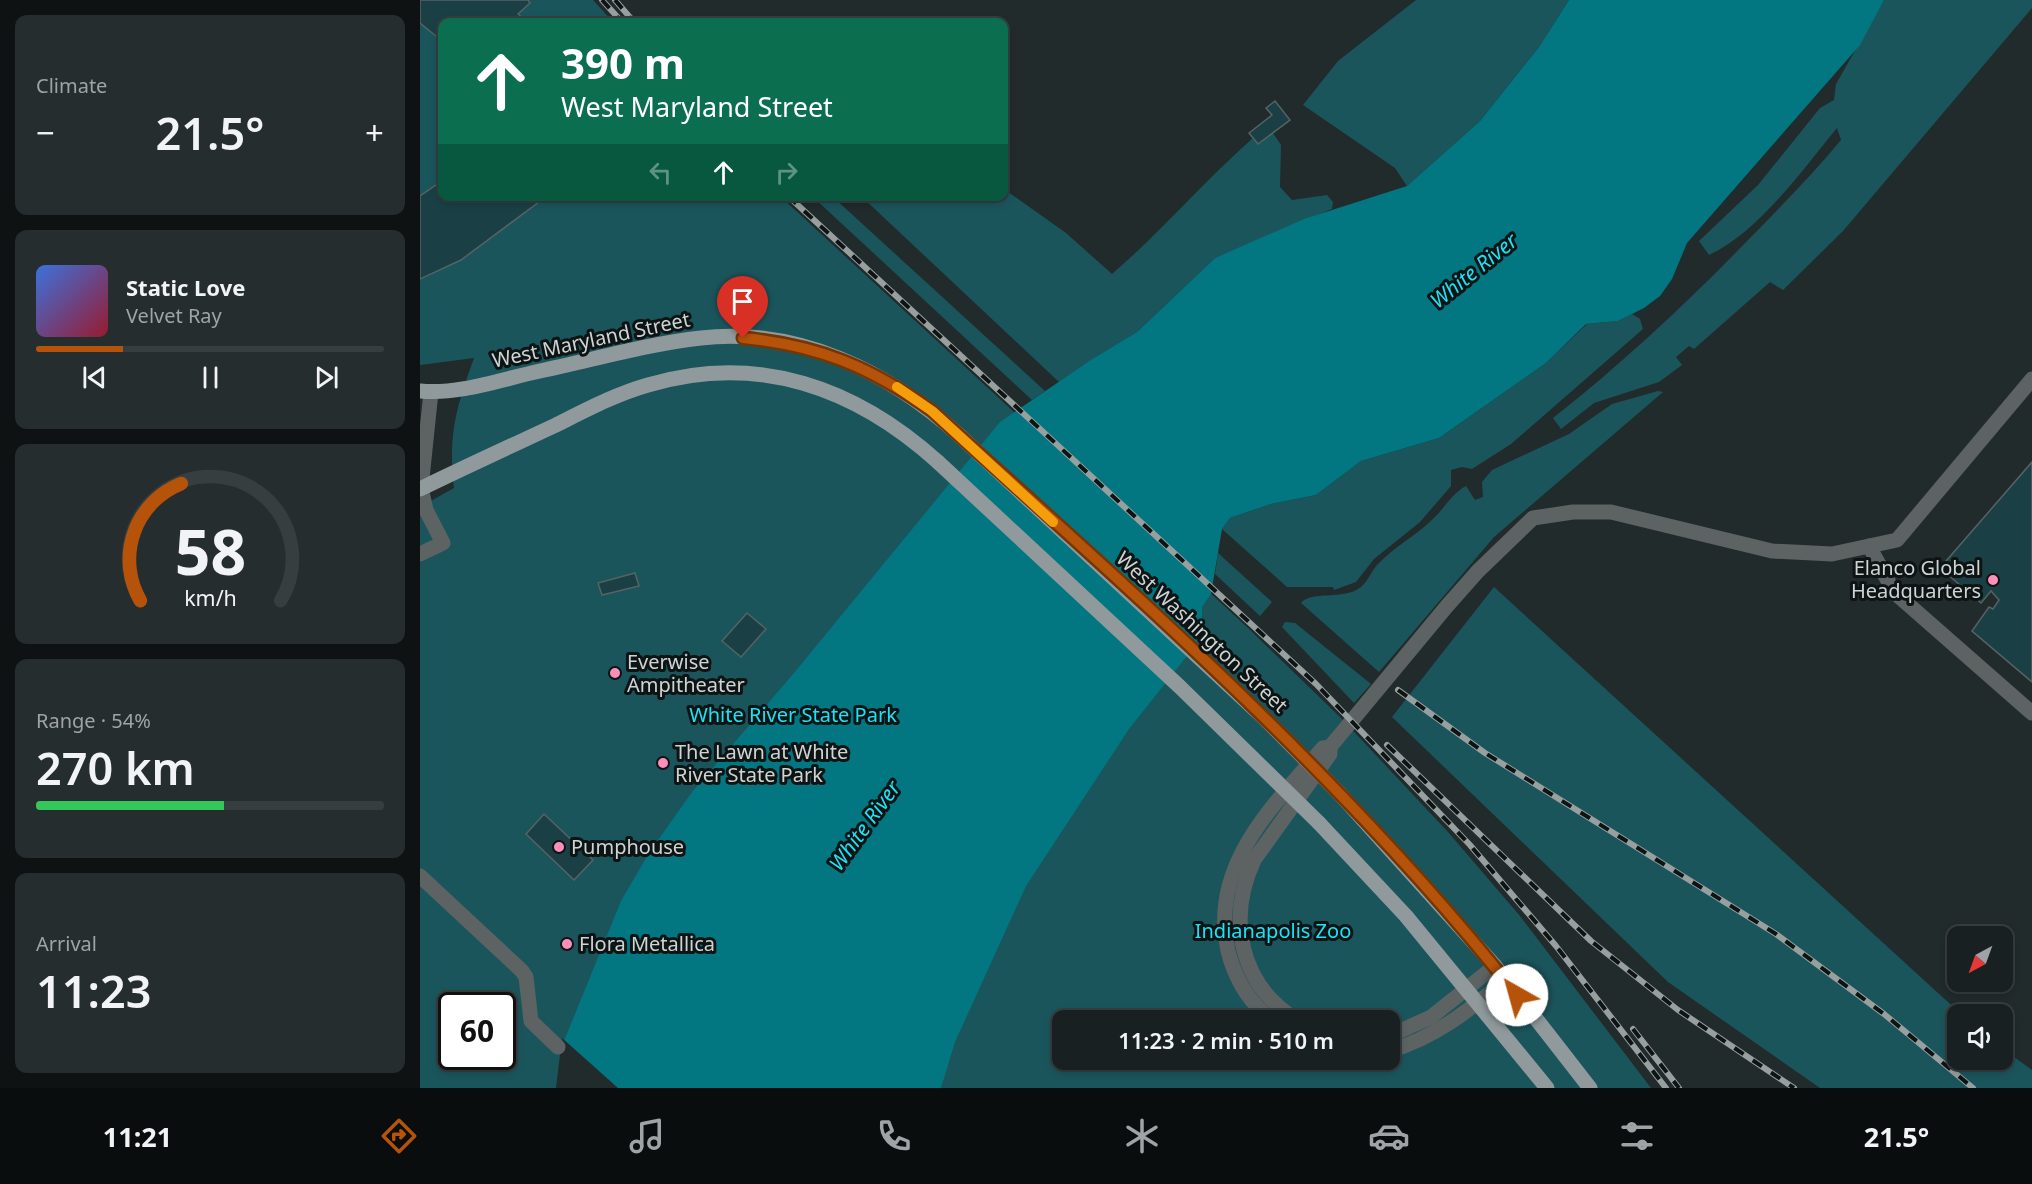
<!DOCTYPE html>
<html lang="en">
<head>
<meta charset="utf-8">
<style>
  :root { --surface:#192021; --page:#262d2e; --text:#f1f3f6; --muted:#9fa3a5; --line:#373e3f; --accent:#b45309 }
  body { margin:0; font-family:"Noto Sans",sans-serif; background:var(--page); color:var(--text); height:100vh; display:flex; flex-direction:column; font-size:22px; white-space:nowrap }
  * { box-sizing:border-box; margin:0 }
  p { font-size:20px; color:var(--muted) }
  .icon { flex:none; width:33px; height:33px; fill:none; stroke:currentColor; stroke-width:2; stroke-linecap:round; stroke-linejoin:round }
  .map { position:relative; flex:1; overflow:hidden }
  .side { display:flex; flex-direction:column; gap:15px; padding:15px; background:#0e1212; width:420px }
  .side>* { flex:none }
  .banner { position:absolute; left:18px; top:18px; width:570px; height:183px; border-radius:12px; box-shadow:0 3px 9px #0003,0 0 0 2px var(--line); background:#0b6e4f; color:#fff; overflow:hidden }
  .needle { width:39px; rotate:221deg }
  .controls { position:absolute; left:1527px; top:926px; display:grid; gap:12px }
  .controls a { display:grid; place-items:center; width:66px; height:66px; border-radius:12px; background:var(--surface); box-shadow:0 3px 9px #0003,0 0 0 2px var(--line); font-size:30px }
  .speed { position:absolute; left:18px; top:992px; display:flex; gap:12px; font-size:30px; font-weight:700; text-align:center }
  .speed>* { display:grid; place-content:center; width:78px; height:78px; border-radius:50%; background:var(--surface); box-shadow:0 3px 9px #0003,0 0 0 2px var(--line); line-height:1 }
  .speed .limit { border:3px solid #111; border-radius:9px; background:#fff; color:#111 }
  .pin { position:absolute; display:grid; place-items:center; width:51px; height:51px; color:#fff; margin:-62px -26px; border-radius:50% 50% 50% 0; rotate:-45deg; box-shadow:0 0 6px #0007 }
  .pin .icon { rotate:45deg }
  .me { position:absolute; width:66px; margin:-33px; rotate:322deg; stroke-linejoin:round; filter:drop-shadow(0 0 4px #0008) }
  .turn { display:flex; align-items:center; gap:21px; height:126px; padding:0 24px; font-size:27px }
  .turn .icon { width:78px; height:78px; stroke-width:2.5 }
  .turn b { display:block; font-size:42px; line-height:51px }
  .lanes { display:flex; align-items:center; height:57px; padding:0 24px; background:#0003; justify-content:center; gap:30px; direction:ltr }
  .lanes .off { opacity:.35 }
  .big { font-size:45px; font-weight:600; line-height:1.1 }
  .side .widget { flex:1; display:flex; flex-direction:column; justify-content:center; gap:9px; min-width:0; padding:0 21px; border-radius:12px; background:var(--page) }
  .side .dial { align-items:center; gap:0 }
  .dial svg { height:156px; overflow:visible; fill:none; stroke:var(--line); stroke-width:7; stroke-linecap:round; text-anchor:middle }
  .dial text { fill:var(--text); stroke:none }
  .song { display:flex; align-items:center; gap:18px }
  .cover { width:72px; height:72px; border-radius:9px; background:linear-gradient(135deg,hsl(220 70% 55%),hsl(350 70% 35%)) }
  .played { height:6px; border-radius:3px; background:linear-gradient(90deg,var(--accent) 25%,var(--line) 25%) }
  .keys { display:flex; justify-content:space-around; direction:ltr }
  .heat { display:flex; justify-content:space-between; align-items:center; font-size:33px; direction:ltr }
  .charge { height:9px; border-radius:4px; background:linear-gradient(90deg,#34c759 54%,var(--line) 0) }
  .trip { position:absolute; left:632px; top:1010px; width:348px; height:60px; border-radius:12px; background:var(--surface); box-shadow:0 3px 9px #0003,0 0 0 2px var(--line); font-weight:600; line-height:60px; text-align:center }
  .tab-bar { display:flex; height:96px; justify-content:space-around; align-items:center; background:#0a0d0d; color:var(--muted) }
  .tab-bar .icon { width:42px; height:42px }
  .tab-bar .current { color:var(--accent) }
  .tab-bar b { font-size:27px; color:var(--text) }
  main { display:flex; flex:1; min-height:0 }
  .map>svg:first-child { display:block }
</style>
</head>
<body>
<main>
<section class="side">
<div class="widget"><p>Climate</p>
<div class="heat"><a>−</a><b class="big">21.5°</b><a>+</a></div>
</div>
<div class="widget">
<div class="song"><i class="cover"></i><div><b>Static Love</b><p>Velvet Ray</p></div></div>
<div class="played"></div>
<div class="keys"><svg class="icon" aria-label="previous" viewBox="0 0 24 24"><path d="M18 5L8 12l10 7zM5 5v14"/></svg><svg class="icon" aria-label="pause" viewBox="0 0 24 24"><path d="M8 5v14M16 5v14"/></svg><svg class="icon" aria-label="next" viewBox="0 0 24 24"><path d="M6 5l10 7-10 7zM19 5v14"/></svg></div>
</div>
<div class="widget dial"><svg viewBox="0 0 100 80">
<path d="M14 69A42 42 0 1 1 86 69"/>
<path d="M14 69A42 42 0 0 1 35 9" stroke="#b45309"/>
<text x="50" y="56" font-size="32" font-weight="700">58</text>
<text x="50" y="72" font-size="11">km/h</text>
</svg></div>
<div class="widget"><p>Range · 54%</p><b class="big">270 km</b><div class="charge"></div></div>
<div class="widget"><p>Arrival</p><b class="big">11:23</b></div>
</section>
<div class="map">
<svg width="1612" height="1088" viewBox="0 0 1612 1088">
  <rect width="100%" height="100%" fill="#212b2c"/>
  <g fill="#1b555c" fill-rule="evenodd">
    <path d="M0,0h173l20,22h-171v174l339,1 466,430 95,92 106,113 72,84 131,172h-1231v-581l34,-19c-6,-53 2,-80 20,-130l-54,7zM32,1005h50v51h-50zM642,1020h327v39h-327z"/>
    <path d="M996,0h153l-30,47 -59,74 -73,65 -12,-18 -92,-63 35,-44z"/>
    <path d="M1464,0h148v8l-189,223 -60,59 -13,-8 -76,67 -5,-3 -13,11 6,8 -23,17 -65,21 -33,26 -8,-11c70,-55 136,-117 198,-181 31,-32 62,-63 90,-97l-4,-12c-34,41 -79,105 -128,127l-10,-14 59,-56 62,-77 14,-8 2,-16z"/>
    <path d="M853,133l8,12 -1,42 12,13 35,-5 6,7 -1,7 -117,49 -78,74 -78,50 -197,-185 142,-1v-7l62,44 46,41c50,-43 92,-93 141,-136l5,6z"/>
    <path d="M393,197h20l212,194 -13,9z"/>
    <path d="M1212,314l8,5 3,10 -132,115 -39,25 -10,-2 -11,3v16l-31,36 -46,37 -18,23 -22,8 -1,-3h-46l-65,-58 8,-11 41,-14 45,-9 45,-34 78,-23 107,-75 41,-39 31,-3z"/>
    <path d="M1238,391l5,1 -169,145 -115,135 -78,-69c10,-13 43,-2 60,-16 7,-6 10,-15 16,-22 18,-19 42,-31 60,-50 10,-11 16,-22 29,-29l9,14 8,-3 -1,-15 10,-12 77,-36 43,-30z"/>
    <path d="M798,553l54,49 -12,14 -45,-42z"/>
    <path d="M1074,587l467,427h-3v45h44l1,-10 29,21v18h-212l-152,-106 -276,-265z"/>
    <path d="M865,622l10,1 76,61 -17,19 -72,-76z"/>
  </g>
  <path fill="#027681" d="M1149,0h315l-24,45 -173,198 -15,36 -12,17 -16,12 -26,13 -32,3 -40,39 -107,75 -78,23 -45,34 -45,9 -41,14 -8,11 -11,65 -9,13v30l-73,92 -103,157 -71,156 -14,46h-382l5,-47 57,-140 28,-48 43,-61 102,-119 206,-251 91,-62 46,-28 78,-74 89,-39 103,-33 73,-65 59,-74z"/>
  <path fill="#212b2c" d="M142,1038l56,50h-62z"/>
  <g fill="#1a4045" stroke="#576264" stroke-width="1.5">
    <path d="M0,0h108l2,3 -12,11 9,8h-85v19l-22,-18z"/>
    <path d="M855,101l15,19 -32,24 -9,-11 23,-18 -6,-7z"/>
    <path d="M22,181v15h105l-86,64 -41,19v-83z"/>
    <path d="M1612,462v220l-60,-51 17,-24 4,2 6,-9 -8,-9 -10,12 -41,-35z"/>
    <path d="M215,573l4,13 -37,9 -4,-12z"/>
    <path d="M327,613l19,16 -25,28 -19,-16z"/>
    <path d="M124,814l49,46 -19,20 -48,-46z"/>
  </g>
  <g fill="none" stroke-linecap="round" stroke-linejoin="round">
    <g stroke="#5d6263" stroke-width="15">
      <path d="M1449,546l25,46 138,121"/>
      <path d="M0,554l23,-11 -17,-33 -5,-22 10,-96"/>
      <path d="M0,876l102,95 4,6 5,44 27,26"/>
      <path d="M851,1020c-22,-18 -36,-41 -43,-69 -19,-85 44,-144 95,-203l7,-1 117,-141 31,-35 55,-53 40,-6h38l161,39 60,3 65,-14 135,-161"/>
      <path d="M877,1020c-58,-35 -70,-102 -43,-160l76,-106v-7"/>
      <path d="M969,1036l42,-19 64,-51"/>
      <path d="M969,1051c46,-13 80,-41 117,-71"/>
    </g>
    <g stroke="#909a9c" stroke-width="15">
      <path d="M0,391c39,4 82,-12 120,-20 53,-11 107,-27 161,-33 98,-11 188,34 259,98"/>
      <path d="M0,489c45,-22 91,-43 136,-64 30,-15 60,-31 92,-40 110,-33 208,3 290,77"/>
      <path d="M919,793l156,173 95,122"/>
      <path d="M899,823l87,93 141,172"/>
    </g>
    <defs>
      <g id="rail">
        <path d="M182,0l20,22"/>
        <path d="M195,0l19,22"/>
        <path d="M368,196l528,488 154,161 86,101 110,142"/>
        <path d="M978,690l87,63 291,181 108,80 89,74"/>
        <path d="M967,745l204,196 87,69 116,78"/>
        <path d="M1213,1029l46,59"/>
      </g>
    </defs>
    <use href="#rail" stroke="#979f9f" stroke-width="6"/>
    <use href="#rail" stroke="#0e1313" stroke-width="4" stroke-dasharray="11" stroke-linecap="butt"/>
    <g stroke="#909a9c" stroke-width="15">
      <path d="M540,436l302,280 77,77"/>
      <path d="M518,462l242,225 139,136"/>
    </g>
  </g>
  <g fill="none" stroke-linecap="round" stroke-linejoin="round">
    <defs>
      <path id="route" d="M323,338c75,7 128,29 189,73 204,184 414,368 585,584"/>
    </defs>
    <use href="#route" stroke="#753606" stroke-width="15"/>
    <use href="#route" stroke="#b45309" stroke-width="10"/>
    <path stroke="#f59e0b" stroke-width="10" d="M477,387l35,24 121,111"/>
  </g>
  <g fill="#ff8eba" stroke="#0e1313" stroke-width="2">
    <circle cx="1573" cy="580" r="6"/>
    <circle cx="195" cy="673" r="6"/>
    <circle cx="243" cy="763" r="6"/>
    <circle cx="139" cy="847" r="6"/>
    <circle cx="147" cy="944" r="6"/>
  </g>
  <g text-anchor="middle" stroke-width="6" stroke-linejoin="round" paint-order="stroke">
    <g font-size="20" fill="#cdd4d4" stroke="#0e1313">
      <text transform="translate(171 340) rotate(-12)" y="7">West Maryland Street</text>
      <text transform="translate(782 632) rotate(43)" y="7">West Washington Street</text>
    </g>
    <g font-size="20" fill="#cdd4d4" stroke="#0e1313" text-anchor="start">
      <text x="1561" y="575" text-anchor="end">Elanco Global<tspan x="1561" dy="23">Headquarters</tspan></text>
      <text x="207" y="669">Everwise<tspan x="207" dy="23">Ampitheater</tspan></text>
      <text x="255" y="759">The Lawn at White<tspan x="255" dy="23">River State Park</tspan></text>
      <text x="151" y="854">Pumphouse</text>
      <text x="159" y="951">Flora Metallica</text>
    </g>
    <g font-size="20" fill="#1ce2f6" stroke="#0e1313">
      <text x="373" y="722">White River State Park</text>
      <text x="853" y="938">Indianapolis Zoo</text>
    </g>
    <g font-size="21" font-style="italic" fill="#1de2f6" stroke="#0e1313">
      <text transform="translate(1054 271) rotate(-39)" y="7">White River</text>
      <text transform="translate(445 826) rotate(-54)" y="7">White River</text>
    </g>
  </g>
</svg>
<div class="controls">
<a><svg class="needle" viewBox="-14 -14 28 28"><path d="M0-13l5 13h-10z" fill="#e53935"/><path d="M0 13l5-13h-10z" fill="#9fa3a5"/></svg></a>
<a><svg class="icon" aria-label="sound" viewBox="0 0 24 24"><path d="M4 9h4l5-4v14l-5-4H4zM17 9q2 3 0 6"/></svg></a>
</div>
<div class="speed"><div class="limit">60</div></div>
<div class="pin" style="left:323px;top:338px;background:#d93025"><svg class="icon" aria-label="arrive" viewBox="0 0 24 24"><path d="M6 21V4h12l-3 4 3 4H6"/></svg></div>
<svg class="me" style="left:1097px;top:995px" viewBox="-20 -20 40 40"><circle r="19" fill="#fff"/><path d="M0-13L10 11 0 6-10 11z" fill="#b45309"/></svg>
<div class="trip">11:23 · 2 min · 510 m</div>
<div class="banner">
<div class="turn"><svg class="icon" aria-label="ahead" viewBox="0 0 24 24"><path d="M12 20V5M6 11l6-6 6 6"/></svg><div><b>390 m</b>West Maryland Street</div></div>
<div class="lanes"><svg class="icon off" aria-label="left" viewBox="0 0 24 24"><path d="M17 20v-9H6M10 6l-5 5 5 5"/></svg><svg class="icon" aria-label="ahead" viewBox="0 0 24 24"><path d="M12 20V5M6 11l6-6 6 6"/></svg><svg class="icon off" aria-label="right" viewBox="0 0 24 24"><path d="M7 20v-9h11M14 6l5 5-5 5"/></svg></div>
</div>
</div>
</main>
<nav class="tab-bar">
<b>11:21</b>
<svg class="icon current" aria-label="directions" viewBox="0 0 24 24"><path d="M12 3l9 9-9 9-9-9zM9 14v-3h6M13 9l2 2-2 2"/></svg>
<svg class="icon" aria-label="music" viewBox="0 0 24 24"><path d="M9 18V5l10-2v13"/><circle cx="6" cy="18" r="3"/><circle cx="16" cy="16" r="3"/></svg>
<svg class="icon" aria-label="phone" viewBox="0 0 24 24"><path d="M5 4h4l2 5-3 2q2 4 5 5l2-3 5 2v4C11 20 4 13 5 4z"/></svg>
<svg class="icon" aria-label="climate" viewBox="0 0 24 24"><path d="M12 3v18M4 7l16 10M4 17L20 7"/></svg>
<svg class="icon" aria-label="car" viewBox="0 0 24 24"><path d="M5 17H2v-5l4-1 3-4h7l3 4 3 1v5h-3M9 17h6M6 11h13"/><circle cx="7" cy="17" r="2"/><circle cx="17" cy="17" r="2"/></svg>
<svg class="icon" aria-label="filters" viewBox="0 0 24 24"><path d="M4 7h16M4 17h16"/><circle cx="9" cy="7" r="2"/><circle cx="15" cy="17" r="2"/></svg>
<b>21.5°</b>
</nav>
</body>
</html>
